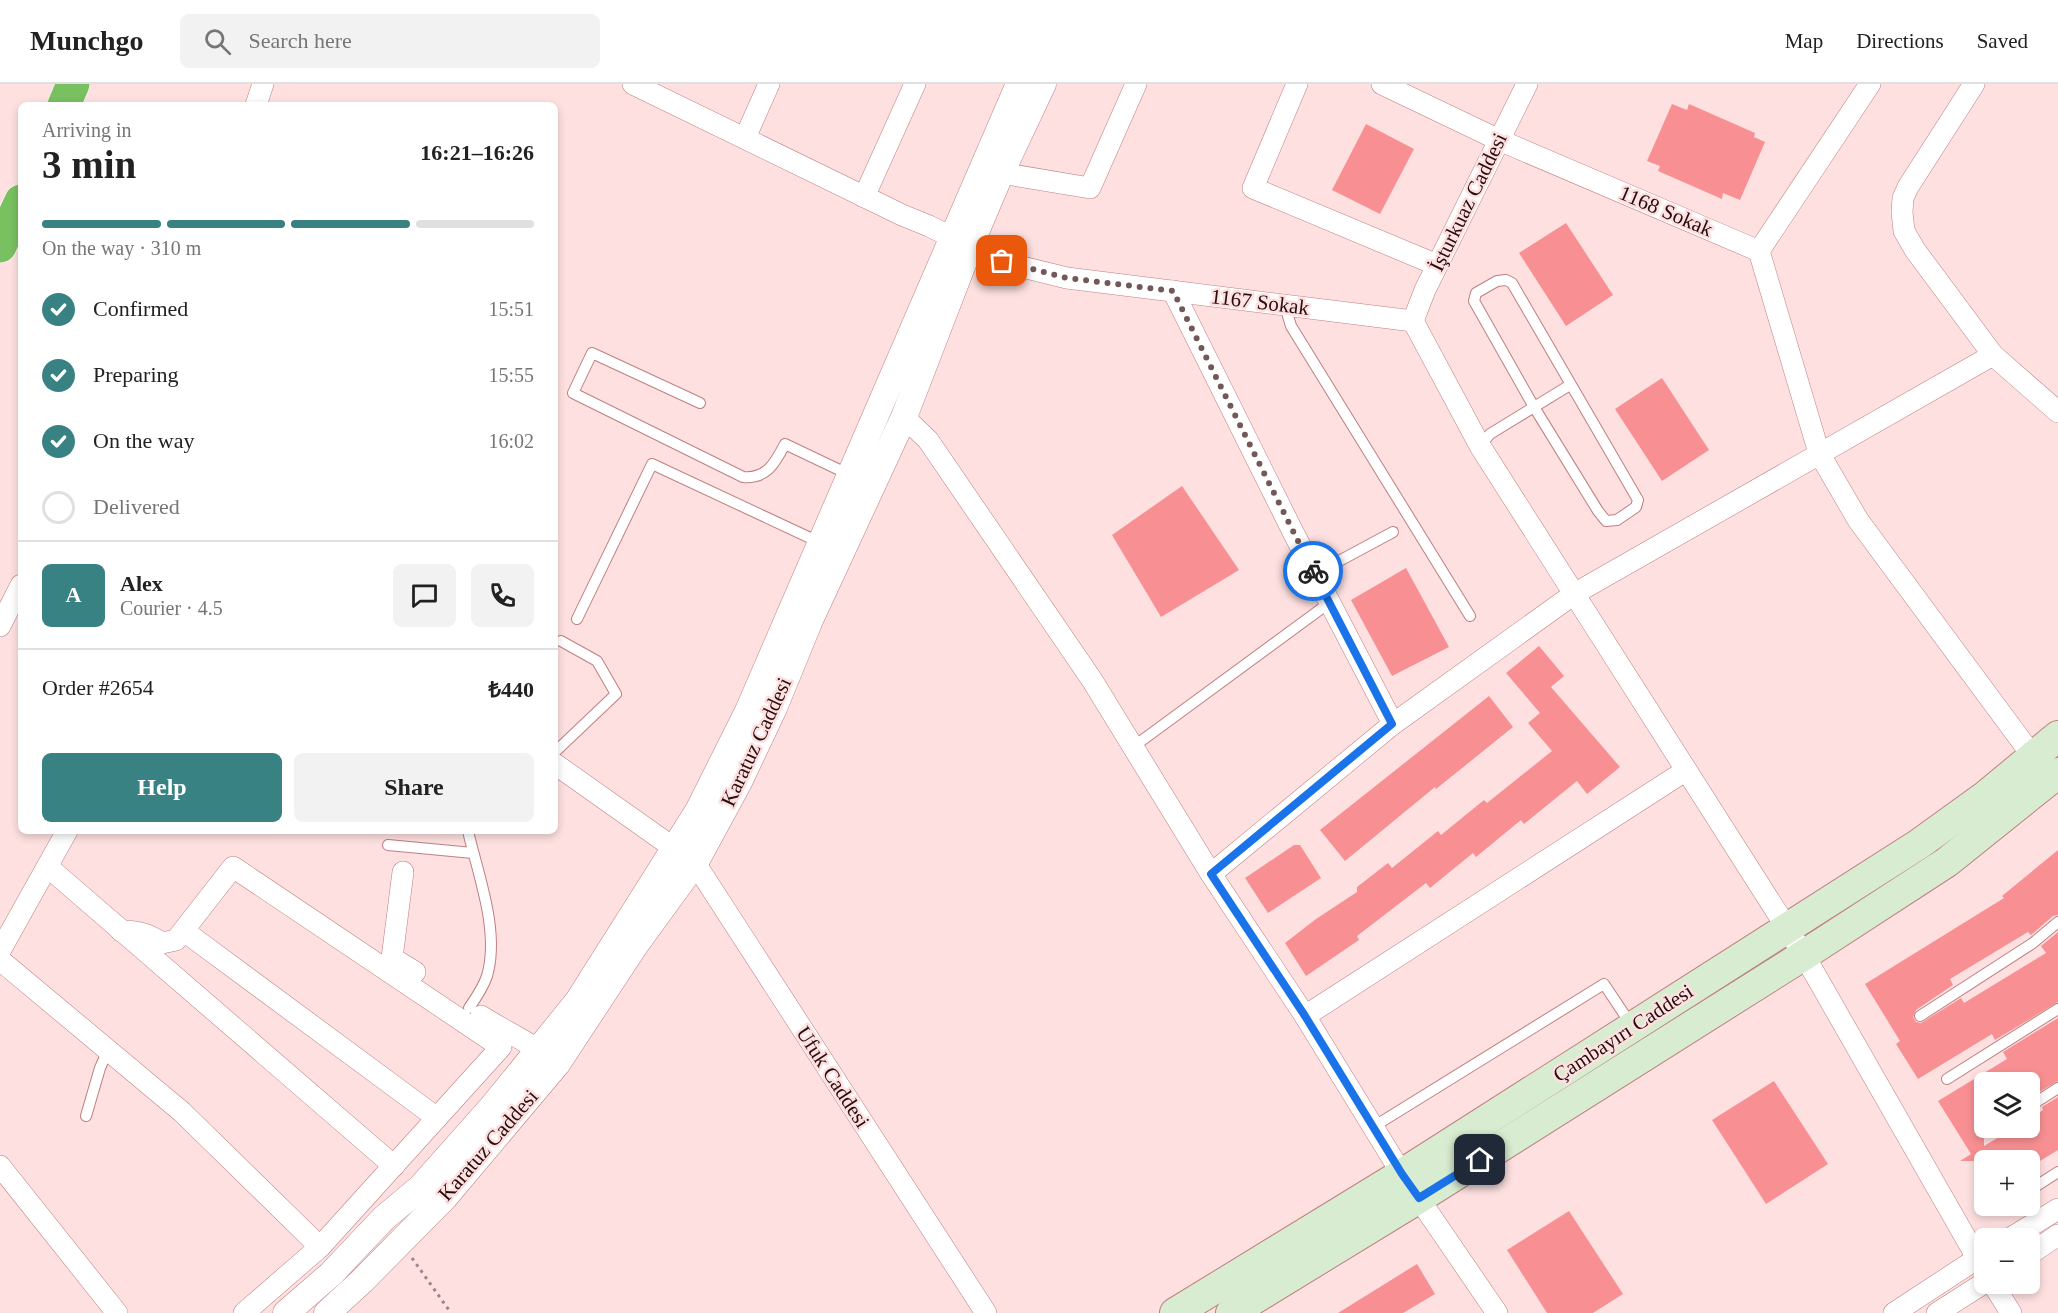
<!DOCTYPE html>
<meta charset="utf-8">
<style>
body{margin:0;font-family:Georgia,serif;background:#f2f2f2;color:#222;height:100vh;display:flex;flex-direction:column;font-size:22px;white-space:nowrap}
*{box-sizing:border-box;margin:0}
p{font-size:20px;color:#767676}
.icon{flex:none;width:33px;height:33px;fill:none;stroke:currentColor;stroke-width:2;stroke-linecap:round;stroke-linejoin:round}
.map{position:relative;flex:1;overflow:hidden}
.panel{position:absolute;left:18px;top:18px;width:540px;height:732px;display:flex;flex-direction:column;background:#fff;border-radius:9px;box-shadow:0 3px 9px #0003}
.panel>*{flex:none}
.tools{position:absolute;left:1974px;top:988px;display:grid;gap:12px}
.tools a{display:grid;place-items:center;width:66px;height:66px;border-radius:9px;background:#fff;box-shadow:0 3px 9px #0003;font-size:30px}
.pin{position:absolute;display:grid;place-items:center;width:51px;height:51px;color:#fff;margin:-26px;border-radius:12px;box-shadow:0 3px 9px #0006}
.courier{position:absolute;display:grid;place-items:center;width:60px;height:60px;margin:-30px;border:4px solid #1a73e8;border-radius:50%;background:#fff;color:#222;box-shadow:0 2px 8px #0007}
.head em{font-style:normal;font-weight:700}
.head div{display:flex;flex-direction:column-reverse}
.head{display:flex;align-items:center;justify-content:space-between;height:102px;padding:0 24px}
h1{font-size:39px;font-weight:700;line-height:45px}
.bar{display:grid;grid-template-columns:repeat(4,1fr);gap:9px 6px;align-content:center;height:72px;padding:0 24px}
.bar i{height:8px;border-radius:4px;background:#e0e0e0}
.bar .selected{background:#398284}
.bar p{grid-column:span 4}
.line{display:flex;align-items:center;gap:15px;padding:0 24px;border-top:2px solid #e0e0e0}
.line div{flex:1}
.round{display:grid;place-items:center;flex:none;width:63px;height:63px;border-radius:9px;background:#f2f2f2}
ol{padding:0 24px;list-style:none}
li{display:flex;align-items:center;gap:18px;height:66px}
li p{margin-inline-start:auto}
li .icon{padding:6px;border-radius:50%;background:#398284;color:#fff;stroke-width:4}
li:last-child{color:#767676}
li i{width:33px;height:33px;border:3px solid #e0e0e0;border-radius:50%}
.button{display:flex;gap:12px;margin-top:auto;padding:12px 24px}
.button a{flex:1;height:69px;border-radius:9px;background:#398284;color:#fff;font-size:24px;font-weight:700;line-height:69px;text-align:center}
.button a+a{background:#f2f2f2;color:#222}
header{display:flex;align-items:center;gap:36px;box-sizing:border-box;height:84px;padding:0 30px;background:#fff;border-bottom:2px solid #e0e0e0}
header strong{font-size:28px}
nav{display:flex;gap:33px;margin-inline-start:auto;font-size:21px}
.search{width:420px;height:54px;background:#f2f2f2;display:flex;align-items:center;gap:15px;box-sizing:border-box;padding:0 21px;border-radius:9px;color:#767676;font-size:22px}
.map>svg:first-child{display:block}
</style>
<header>
<strong>Munchgo</strong>
<div class="search"><svg class="icon" aria-label="search" viewBox="0 0 24 24"><circle cx="10" cy="10" r="6"/><path d="M15 15l6 6"/></svg>Search here</div>
<nav><a>Map</a><a>Directions</a><a>Saved</a></nav>
</header>
<div class="map">
<svg width="2058" height="1229" viewBox="0 0 2058 1229">
<rect width="100%" height="100%" fill="#fee0e0"/>
<g fill="#f89093">
<polygon points="1672,20 1687,26 1689,20 1755,49 1754,53 1765,58 1740,116 1723,109 1722,115 1658,87 1660,82 1647,77"/>
<polygon points="1366,40 1414,65 1380,130 1332,106"/>
<polygon points="1566,139 1613,211 1566,242 1519,169"/>
<polygon points="1662,294 1709,366 1662,397 1615,325"/>
<polygon points="1182,402 1239,486 1161,533 1112,451"/>
<polygon points="1406,484 1449,563 1392,592 1351,516"/>
<polygon points="1539,562 1564,592 1551,603 1620,683 1587,710 1577,697 1524,740 1521,736 1476,773 1473,769 1430,804 1426,799 1357,852 1359,856 1306,892 1285,859 1316,835 1357,808 1357,803 1388,779 1392,784 1438,747 1441,751 1484,716 1487,719 1552,667 1528,639 1540,629 1506,589"/>
<polygon points="1489,612 1513,643 1436,705 1435,703 1345,777 1320,746"/>
<polygon points="1294,761 1300,761 1321,794 1268,829 1245,794"/>
<polygon points="2058,766 2058,831 2053,832 2031,851 2028,848 1950,895 1953,901 1916,926 1913,933 1916,938 1921,939 1961,914 1964,919 2046,869 2041,862 2058,848 2058,918 1995,956 1992,950 1918,995 1896,960 1900,957 1865,900 2004,814 2002,812"/>
<polygon points="2058,934 2058,997 2034,1011 2030,1004 2030,999 1984,999 1984,1062 2014,1044 2030,1044 2030,1035 2043,1026 2042,1023 2058,1013 2058,1066 2030,1083 2030,1077 1984,1077 1984,1092 1975,1077 1960,1077 1971,1070 1938,1017 2007,975 2003,968"/>
<polygon points="1774,997 1828,1080 1766,1120 1712,1036"/>
<polygon points="1569,1127 1623,1210 1593,1229 1547,1229 1507,1166"/>
<polygon points="1417,1180 1435,1210 1403,1229 1338,1229"/>
</g>
<g fill="none" stroke-linecap="round" stroke-linejoin="round">
<g stroke="#bf7f80" stroke-width="12">
<g id="service">
<polygon points="1506,196 1512,199 1638,416 1636,423 1617,436 1606,437 1598,427 1534,323 1474,217 1476,209 1497,197"/>
<polyline points="1289,222 1288,232 1291,242 1470,532"/>
<path d="M700,319l-108,-50 -19,40 170,84c24,2 32,-14 42,-33l65,31"/>
<polyline points="1480,362 1490,350 1570,301"/>
<polyline points="1315,490 1393,448"/>
<polyline points="577,535 652,380 821,459"/>
<polyline points="1133,663 1329,519"/>
<polyline points="555,668 616,610 597,577 561,557"/>
<path d="M468,747c10,44 32,100 19,145 -4,12 -11,22 -18,32"/>
<polyline points="388,761 473,769"/>
<polyline points="1920,932 2033,859 2058,838"/>
<polyline points="1947,995 2058,925"/>
<polyline points="2030,1022 2058,1004"/>
<polyline points="86,1032 100,984 108,966"/>
<polyline points="1373,1043 1604,900 1632,942"/>
<polyline points="2030,1106 2058,1088"/>
</g>
</g>
<g stroke="#bf7f80" stroke-width="22">
<g id="minor">
<polyline points="633,0 902,131 929,142 1002,178 1067,194 1413,237"/>
<polyline points="1297,0 1253,104 1437,181"/>
<polyline points="1382,0 1499,56 1759,167 1819,369 1858,436 2034,674"/>
<polyline points="1974,0 1908,103 1903,114 1902,128 1904,147 1915,166 1993,271 2058,328"/>
<polyline points="256,21 263,0"/>
<polyline points="745,54 769,0"/>
<polyline points="1001,89 1090,104 1136,0"/>
<polyline points="864,113 915,0"/>
<polyline points="1759,167 1870,0"/>
<polyline points="1173,207 1293,448 1393,640"/>
<polyline points="1413,237 1480,362 1804,871 1984,1186"/>
<polyline points="1413,237 1425,206 1527,0"/>
<polyline points="904,333 928,356 1092,596 1211,790 1305,932 1402,1090 1497,1229"/>
<polyline points="0,542 21,501"/>
<polyline points="555,680 695,779 986,1229"/>
<polyline points="48,783 394,1082"/>
<polyline points="403,788 392,874 415,888"/>
<polyline points="1211,790 1393,640 1574,510 1993,271"/>
<path d="M121,847c17,0 27,3 41,12l14,-3 57,-73 268,180 -181,200 -76,66"/>
<polyline points="184,847 437,1034"/>
<polyline points="0,867 67,747"/>
<polyline points="0,876 182,1028 320,1163"/>
<path d="M481,932c23,15 49,26 70,43"/>
<polyline points="1305,932 1685,687"/>
<polyline points="0,1082 117,1229"/>
<polyline points="2009,1155 2058,1125"/>
<polyline points="2030,1170 2058,1151"/>
<polyline points="1993,1200 2011,1229"/>
<polyline points="1894,1229 1984,1170"/>
<polyline points="1937,1229 1984,1199"/>
</g>
</g>
<g stroke="#bf7f80" stroke-width="27">
<g id="tertiary">
<polyline points="286,1229 331,1190 384,1134 421,1103 492,1023 578,917 698,727 748,627 1019,0"/>
<polyline points="327,1229 362,1197 445,1113 557,980 636,860 695,779 739,698 774,624 810,536 904,333 970,162 1001,89 1043,0"/>
</g>
</g>
<g stroke="#bf7f80" stroke-width="32">
<g id="secondary">
<polyline points="1175,1229 1402,1090 1919,760 1984,713 2058,652"/>
<polyline points="1231,1229 1419,1114 1804,871 1947,778 2058,689"/>
</g>
</g>
<g stroke="#fff" stroke-width="34">
<g id="motorway">
<polyline points="64,21 73,0"/>
<polyline points="0,162 21,117"/>
</g>
</g>
<polyline stroke="#a18586" stroke-width="3" stroke-dasharray="3 4.5" stroke-linecap="butt" points="412,1174 451,1229"/>
<use href="#service" stroke="#fff" stroke-width="10"/>
<use href="#minor" stroke="#fff" stroke-width="21"/>
<use href="#tertiary" stroke="#fff" stroke-width="26"/>
<use href="#secondary" stroke="#d7ecd0" stroke-width="30"/>
<use href="#motorway" stroke="#79c061" stroke-width="33"/>
</g>
<g fill="none" stroke-linecap="round" stroke-linejoin="round">
<polyline stroke="#725858" stroke-width="6" stroke-dasharray="0 10.8" points="1002,177 1067,194 1173,207 1313,487"/>
<polyline stroke="#1a73e8" stroke-width="8" points="1313,487 1392,640 1211,790 1305,932 1402,1090 1419,1114 1480,1076"/>
</g>
<g text-anchor="middle" stroke-width="5" stroke-linejoin="round" paint-order="stroke">
<g font-size="21" fill="#260e0f" stroke="#fee0e0">
<text transform="translate(1468 118) rotate(-64)" y="7">İşturkuaz Caddesi</text>
<text transform="translate(1666 127) rotate(23)" y="7">1168 Sokak</text>
<text transform="translate(1260 218) rotate(7)" y="7">1167 Sokak</text>
<text transform="translate(756 658) rotate(-65)" y="7">Karatuz Caddesi</text>
<text transform="translate(1623 949) rotate(-33)" y="7">Çambayırı Caddesi</text>
<text transform="translate(833 993) rotate(57)" y="7">Ufuk Caddesi</text>
<text transform="translate(488 1061) rotate(-49)" y="7">Karatuz Caddesi</text>
</g>
</g>
</svg>
<div class="tools">
<a><svg class="icon" aria-label="layers" viewBox="0 0 24 24"><path d="M12 4l9 5-9 5-9-5zM3 14l9 5 9-5"/></svg></a>
<a>+</a>
<a>−</a>
</div>
<div class="pin" style="left:1002px;top:177px;background:#ea580c"><svg class="icon" aria-label="bag" viewBox="0 0 24 24"><path d="M5 8h14l-1 12H6zM9 8a3 3 0 0 1 6 0"/></svg></div>
<div class="pin" style="left:1480px;top:1076px;background:#1f2937"><svg class="icon" aria-label="home" viewBox="0 0 24 24"><path d="M3 11l9-7 9 7M6 9v11h12V9"/></svg></div>
<div class="courier" style="left:1313px;top:487px"><svg class="icon" aria-label="bike" viewBox="0 0 24 24"><circle cx="6" cy="16" r="4"/><circle cx="18" cy="16" r="4"/><path d="M6 16l4-8h5l3 8M10 8l3 8H6M13 5h3"/></svg></div>
<section class="panel">
<div class="head"><div><h1>3 min</h1><p>Arriving in</p></div><em>16:21–16:26</em></div>
<div class="bar"><i class="selected"></i><i class="selected"></i><i class="selected"></i><i></i><p>On the way · 310 m</p></div>
<ol>
<li><svg class="icon" aria-label="check" viewBox="0 0 24 24"><path d="M5 12l5 5 9-10"/></svg>Confirmed<p>15:51</p></li>
<li><svg class="icon" aria-label="check" viewBox="0 0 24 24"><path d="M5 12l5 5 9-10"/></svg>Preparing<p>15:55</p></li>
<li><svg class="icon" aria-label="check" viewBox="0 0 24 24"><path d="M5 12l5 5 9-10"/></svg>On the way<p>16:02</p></li>
<li><i></i>Delivered</li>
</ol>
<div class="line" style="height:108px"><b class="round" style="background:#398284;color:#fff">A</b><div><b>Alex</b><p>Courier · 4.5</p></div><a class="round"><svg class="icon" aria-label="chat" viewBox="0 0 24 24"><path d="M4 5h16v11H9l-5 4z"/></svg></a><a class="round"><svg class="icon" aria-label="phone" viewBox="0 0 24 24"><path d="M5 4h4l2 5-3 2q2 4 5 5l2-3 5 2v4C11 20 4 13 5 4z"/></svg></a></div>
<div class="line" style="height:78px"><div>Order #2654</div><b>₺440</b></div>
<div class="button"><a>Help</a><a>Share</a></div>
</section>
</div>
